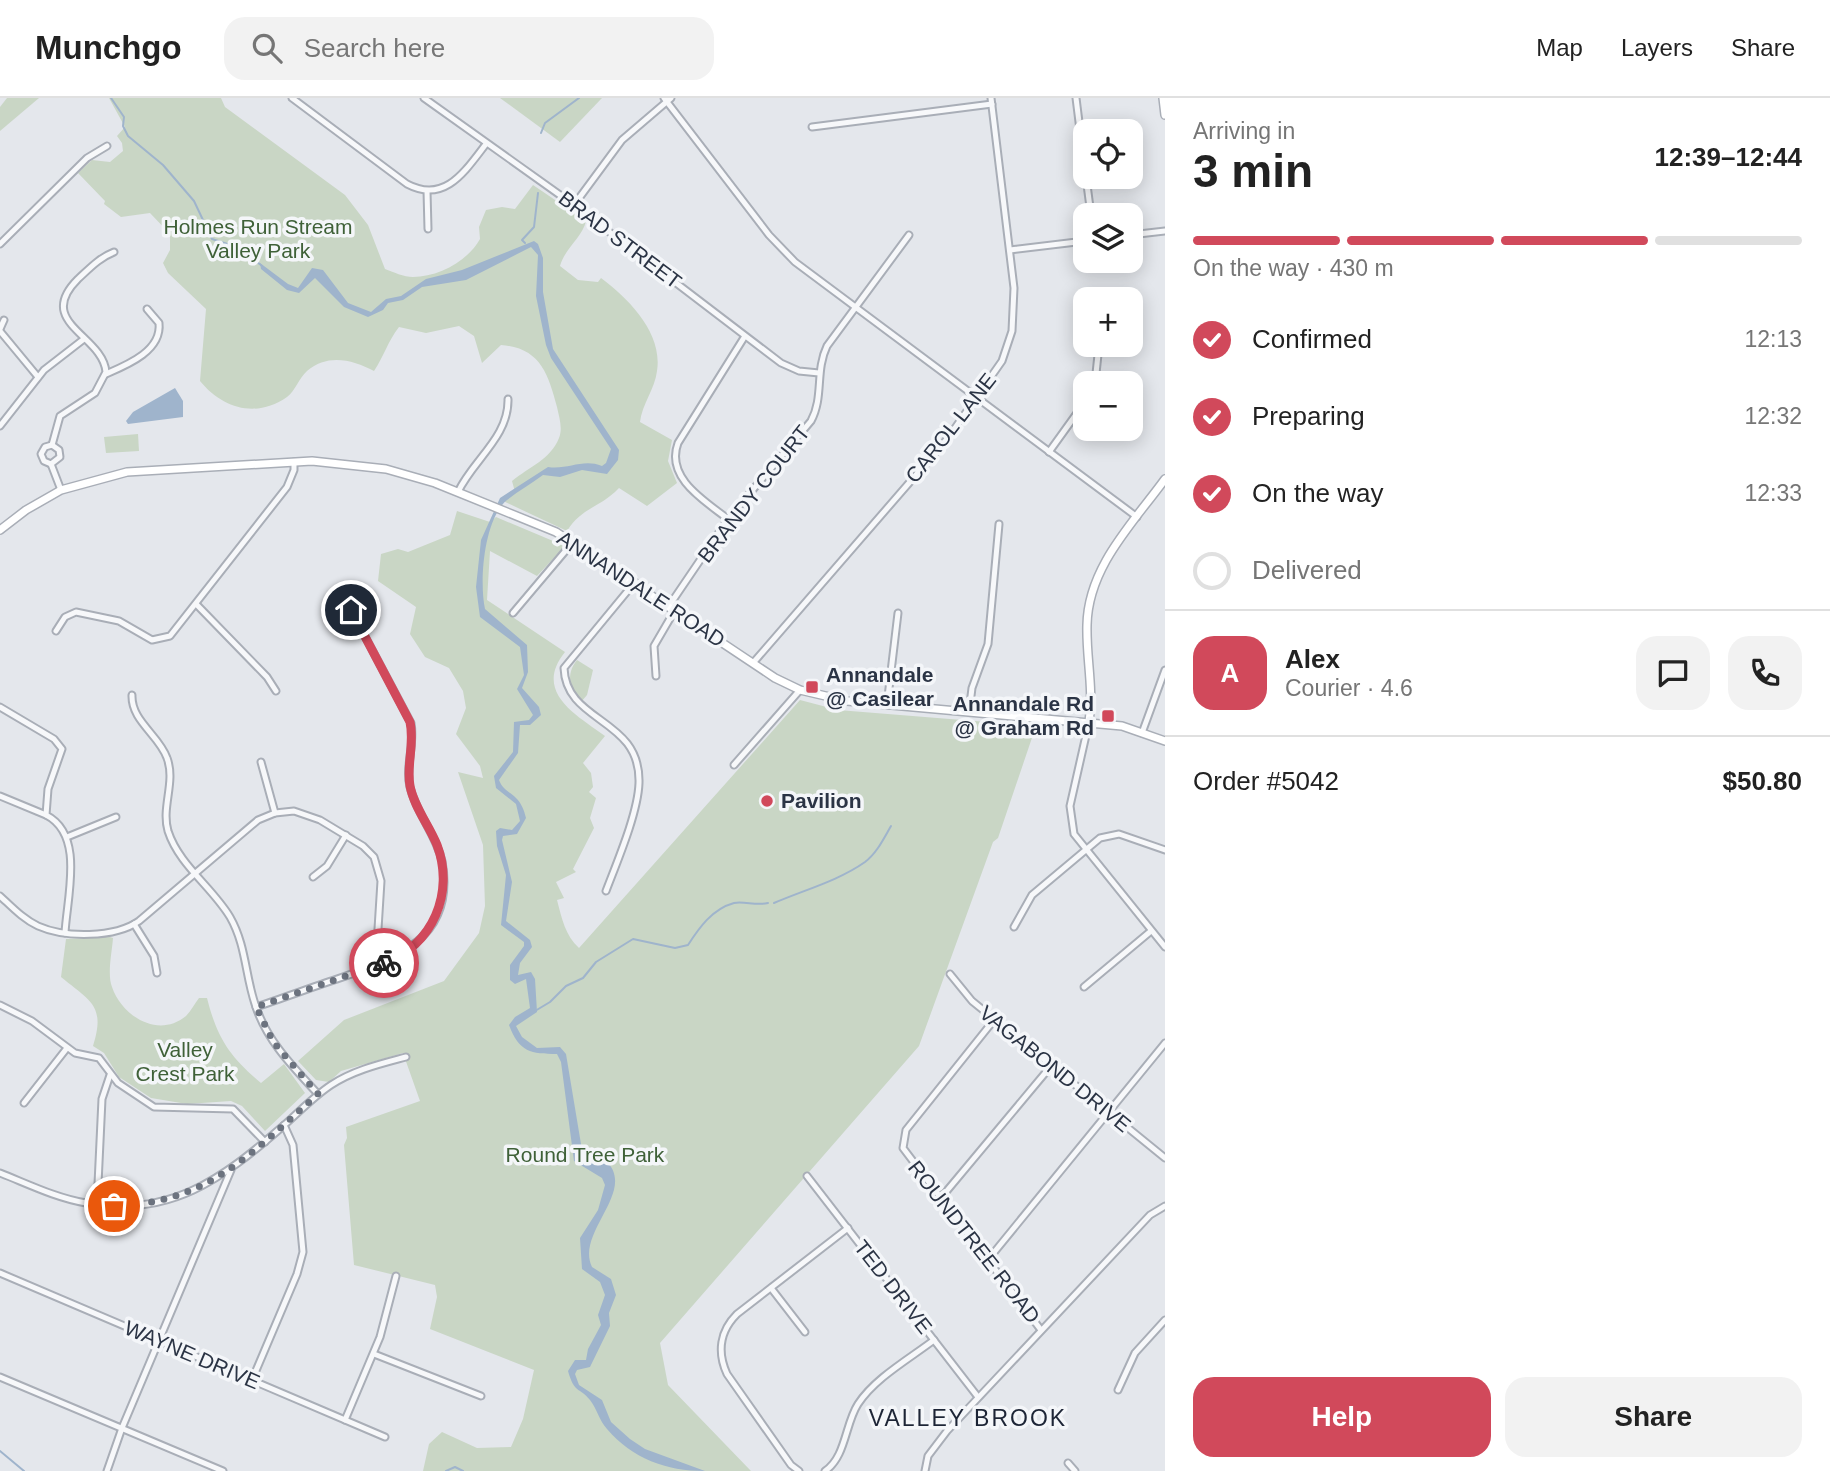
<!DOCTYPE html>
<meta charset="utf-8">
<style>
body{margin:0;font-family:Arial,sans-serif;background:#f2f2f2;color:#222;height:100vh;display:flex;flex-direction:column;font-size:26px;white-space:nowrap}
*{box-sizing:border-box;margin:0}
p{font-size:23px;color:#767676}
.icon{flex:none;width:38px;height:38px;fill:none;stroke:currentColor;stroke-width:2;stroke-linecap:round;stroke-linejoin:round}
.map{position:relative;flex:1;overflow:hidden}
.sheet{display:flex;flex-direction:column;background:#fff;width:665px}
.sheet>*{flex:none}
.buttons{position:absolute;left:1073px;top:21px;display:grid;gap:14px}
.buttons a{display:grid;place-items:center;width:70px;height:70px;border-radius:14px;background:#fff;box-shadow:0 4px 18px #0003;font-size:35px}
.pin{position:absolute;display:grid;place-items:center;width:60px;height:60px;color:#fff;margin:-30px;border:4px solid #fff;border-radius:50%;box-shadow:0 2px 7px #0007}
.courier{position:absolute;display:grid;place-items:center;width:70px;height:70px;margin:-35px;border:5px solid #d1495b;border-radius:50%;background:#fff;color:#222;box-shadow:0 2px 9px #0007}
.headline em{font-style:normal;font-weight:700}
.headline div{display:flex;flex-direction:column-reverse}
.headline{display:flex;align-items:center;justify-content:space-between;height:119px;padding:0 28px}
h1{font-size:46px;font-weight:700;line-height:52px}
.bar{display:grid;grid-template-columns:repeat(4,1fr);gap:10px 7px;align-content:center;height:84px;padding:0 28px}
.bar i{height:9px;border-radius:5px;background:#e0e0e0}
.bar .active{background:#d1495b}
.bar p{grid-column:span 4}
.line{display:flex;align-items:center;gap:18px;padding:0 28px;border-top:2px solid #e0e0e0}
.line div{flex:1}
.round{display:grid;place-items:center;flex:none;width:74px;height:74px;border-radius:21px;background:#f2f2f2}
ol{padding:0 28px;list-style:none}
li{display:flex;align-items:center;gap:21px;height:77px}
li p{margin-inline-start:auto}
li .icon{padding:7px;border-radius:50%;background:#d1495b;color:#fff;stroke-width:4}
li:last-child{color:#767676}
li i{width:38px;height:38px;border:4px solid #e0e0e0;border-radius:50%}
.button{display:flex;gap:14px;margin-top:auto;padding:14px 28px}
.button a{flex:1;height:80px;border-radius:21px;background:#d1495b;color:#fff;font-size:28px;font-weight:700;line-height:80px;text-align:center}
.button a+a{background:#f2f2f2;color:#222}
header{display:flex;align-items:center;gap:42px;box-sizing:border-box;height:98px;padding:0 35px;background:#fff;border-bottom:2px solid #e0e0e0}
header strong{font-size:33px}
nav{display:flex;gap:38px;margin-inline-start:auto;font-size:24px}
.search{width:490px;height:63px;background:#f2f2f2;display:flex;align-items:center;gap:18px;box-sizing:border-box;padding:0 24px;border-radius:21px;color:#767676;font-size:26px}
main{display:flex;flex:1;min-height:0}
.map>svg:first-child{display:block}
</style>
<header>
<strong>Munchgo</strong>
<div class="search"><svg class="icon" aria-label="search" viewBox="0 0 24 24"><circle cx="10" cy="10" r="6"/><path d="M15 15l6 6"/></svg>Search here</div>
<nav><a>Map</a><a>Layers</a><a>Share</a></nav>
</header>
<main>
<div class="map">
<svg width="1165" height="1373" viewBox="0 0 1165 1373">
<rect width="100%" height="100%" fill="#e4e7ec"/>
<g fill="#c9d6c5">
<polygon points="7,0 39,0 0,33 0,9"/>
<path d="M109,0h112l4,9 120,88 23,30 17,44c8,3 19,8 28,8 25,0 55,-16 67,-38l-1,-12 7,-17 16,-3 13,2 18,-24 53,36c-4,17 -21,27 -26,45l18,14 20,2 3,-4c28,21 62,55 56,93 -2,18 -15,33 -17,51l32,18 -4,21 9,22 -30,23 -28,-18c-19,20 -37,19 -52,43l-64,-30 12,-9 -3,-11c17,-14 39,-22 47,-43 4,-10 0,-21 -2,-31 -9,-34 -17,-59 -56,-62l-19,18 -8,-27 -15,-10 -33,7 -27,-6c-11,14 -15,29 -25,44 -21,-11 -46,-18 -67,0 -8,7 -12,20 -20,26 -31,22 -65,11 -87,-16l6,-72 -38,-36 -5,-10 7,-13v-16l-20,-21 -29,4 -17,-13 1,-3 -27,-28 14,-13 18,2 13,-11 -1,-8 -5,-7 8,-9z"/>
<polygon points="500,0 602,0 560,44"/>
<polygon points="138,336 139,353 106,355 104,339"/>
<path d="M457,413l33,11 6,-5 69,29 -28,30 -47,-25 -3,49 78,52c-32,40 11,63 40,84l-22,27 8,10 2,14 -4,5 7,6 -6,20 4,10 -21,41 3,3 -20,10 8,16 -7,2c5,19 8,35 22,48l221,-248 38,10 198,16 -38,112 -5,4 -74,204 -259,297 8,42 83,86h-328l6,-27 13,-12 35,16 34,-1 12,-28 11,-49 -104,-41 7,-32 -2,-12 -81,-20 -10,-120 3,-7 -1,-11 74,-26 -17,-48 -62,18 -12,11 -13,-2 -18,-19 46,-41 100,-39 35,-48 6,-27 -2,-61 -25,-73 25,6 -3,-12 -24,-32 10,-26 -3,-17 -14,-23 -24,-11 -15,-23 6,-27 -38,-26 3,-27 17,-5 10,3 42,-17z"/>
<path d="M577,562l16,10 -6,25 -6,7c-11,-13 -16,-27 -4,-42z"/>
<path d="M110,839l3,1c-1,14 -6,36 -1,49 10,29 46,52 74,29 5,-5 9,-13 13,-18h8c10,40 23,59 54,85l23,-19 21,29 -40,38 -23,-25 -11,-5 -44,3 -36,-6 -32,-21 -15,-24 -11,-7c13,-41 -3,-45 -32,-69l5,-38z"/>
</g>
<g fill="#9fb4cc">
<path d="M534,143l4,3 5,14v34l10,57 66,101 -1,10 -11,14 -25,-4 -22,7 -17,-2c-12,9 -25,16 -36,25 -23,19 -28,81 -22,109l42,36 1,27 -6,16 17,19 2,8 -11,10h-10l-2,28 -19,27c6,16 21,11 27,38l-9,16 -14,2 -1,4 10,42 -6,39 24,19 2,7 -12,16 -2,12 13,-3 4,7 2,33 -21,14 6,11 15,11 23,-1 6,7 17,102 9,6 13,-2c34,30 -30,72 -13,107l19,12 5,16 -7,18 1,13 -20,41 -13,3 -2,4 4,11 23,15 9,22 19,17 15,10 60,22c-39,0 -72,-12 -98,-42 -8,-9 -10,-20 -17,-29 -11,-14 -15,-5 -22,-29l7,-11h11l2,-11 13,-24 -3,-10 7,-20 -5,-13 -18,-13 -2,-31 18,-28 7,-25 -3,-7 -28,-17 -13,-99 -4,-8c-26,0 -38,-2 -48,-29l6,-8 15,-9 -4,-29 -11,5 -5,-4v-15l14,-19v-4l-23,-17 5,-50 -9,-29 -1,-15 4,-3 12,2 8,-9 -4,-17 -20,-16 -2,-12 19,-24 1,-30 15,-2 4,-5 -16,-26 7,-14 -4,-28 -40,-30 -4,-30 5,-47 19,-42 48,-31c20,3 35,-9 54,-1l4,-3 5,-14 -60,-91 -5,-13 -10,-49 2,-41 -7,-8 -65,33 -44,7 -19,13 -15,3 -5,7 -15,7 -24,-10 -29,-29 -16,15 -12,-3 -26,-21 -1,-6 28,21 10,4 14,-20 11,2 25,33 23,9 15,-13 15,-3 25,-17 36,-9z"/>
<polygon points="175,290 183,303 183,319 128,326 126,323 133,314"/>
</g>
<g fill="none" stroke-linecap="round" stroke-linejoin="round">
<g stroke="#9fb4cc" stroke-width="2">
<polyline points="111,0 124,19 123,28 128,38 163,67 194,103 212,141 240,150 262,168"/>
<polyline points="541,35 545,25 579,0"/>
<polyline points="525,145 522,142 534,129 538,95"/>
<path d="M774,805c30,-13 64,-22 91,-41 12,-9 19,-24 26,-36"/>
<path d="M535,913l15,-9 16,-16 17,-8 13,-16 37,-23 42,9 13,-3c11,-17 24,-36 46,-42 10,-2 23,3 34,0"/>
<polyline points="0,1353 24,1373"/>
<polyline points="446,1373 455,1369 463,1373"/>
</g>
<g stroke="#a9aeb7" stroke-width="9">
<g id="street">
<path d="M292,0l115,86c38,20 58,-13 79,-40"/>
<polyline points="424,0 574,107 781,265 799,273 819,275"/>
<polyline points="664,0 769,137 795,164 1137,419"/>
<polyline points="1076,0 1085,72"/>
<polyline points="812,29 992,6"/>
<polyline points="1086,79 1091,117"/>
<polyline points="427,93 428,131"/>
<polyline points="574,107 622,42 671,0"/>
<polyline points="1130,137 1165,133"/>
<polyline points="0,146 87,60 107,48"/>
<polyline points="1010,152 1085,143"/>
<polyline points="0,231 4,222"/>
<polyline points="0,233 38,279"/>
<path d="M106,276c21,-9 56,-23 53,-51l-12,-14"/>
<polyline points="1095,285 1099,247"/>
<polyline points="0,328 44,272 84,241"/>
<path d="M52,347l8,-29 35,-23 11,-21c-3,-37 -72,-49 -28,-93 12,-11 21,-21 36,-27"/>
<polyline points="1049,354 1085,304"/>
<polyline points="51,366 44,363 41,356 45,349 52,347"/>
<polyline points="51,366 60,359 59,352 52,347"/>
<polyline points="51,366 61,392"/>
<path d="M458,394c15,-32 51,-55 50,-93"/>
<path d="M728,421c-23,-18 -63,-41 -50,-76l67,-107"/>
<polyline points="197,507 267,579 276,593"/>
<path d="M669,508l59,-87 83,-98c13,-24 4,-50 16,-75l82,-111"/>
<polyline points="513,515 573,444"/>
<polyline points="56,533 65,519 76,514 119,523 152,542 170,538 287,389 294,372 294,364"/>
<polyline points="753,565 948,340 1002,263 1012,233 1014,190 991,0"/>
<polyline points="656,578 654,548 675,512"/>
<path d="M132,597c-1,26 27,40 35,63 9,24 -6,49 1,73 11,34 44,56 62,86 16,28 15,57 25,87 11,36 38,63 63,90"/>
<polyline points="887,607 898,515"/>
<path d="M0,609l54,32 8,10 -14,40 -2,26c39,20 21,81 19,118"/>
<polyline points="969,614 972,590 988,546 999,426"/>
<polyline points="1089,624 1070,708 1074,736 1165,849"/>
<polyline points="1142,635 1165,572"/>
<polyline points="261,664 275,715"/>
<polyline points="734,667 800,592"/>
<polyline points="0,698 46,717"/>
<polyline points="67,739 116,719"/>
<polyline points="313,779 327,768 346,737"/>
<path d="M606,793c11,-29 32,-78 33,-108 2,-66 -73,-59 -75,-115l71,-86"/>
<path d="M0,798c12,11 23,23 38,30 27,12 77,12 101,-5l119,-101 17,-7 19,-2 26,9 43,26 11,11 7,24 -3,48 12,32"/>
<polyline points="134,826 154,858 157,875"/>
<polyline points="1014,829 1032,797 1100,740 1119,736 1165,752"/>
<polyline points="950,876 972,903 1165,1060"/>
<polyline points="1084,889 1151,833"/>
<polyline points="0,907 32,923 75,955 99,960 118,985 154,1009 233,1011 265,1044"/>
<path d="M256,909c27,-9 54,-19 81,-28 59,-20 119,-40 105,-118 -6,-27 -26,-48 -32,-74 -5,-21 5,-42 1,-64l-60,-113"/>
<polyline points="994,922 906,1032 903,1050 1041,1232"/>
<polyline points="24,1005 67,950"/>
<path d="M0,1075c28,11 56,25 86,30 84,15 136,-24 196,-76 16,-14 31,-30 49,-42 23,-15 49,-21 75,-28"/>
<polyline points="807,1078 978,1299"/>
<polyline points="940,1101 1051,968"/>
<polyline points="97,1107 102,1001 110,977"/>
<polyline points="987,1163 1165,945"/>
<polyline points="0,1175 385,1339"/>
<polyline points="771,1190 805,1234"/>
<polyline points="374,1256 481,1298"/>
<polyline points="0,1279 223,1373"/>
<polyline points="252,1282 297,1176 303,1154 293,1047 284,1027"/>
<polyline points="1118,1292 1135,1255 1165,1222"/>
<polyline points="345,1322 380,1239 396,1178"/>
<polyline points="1068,1365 1075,1373"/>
<polyline points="107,1373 122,1330 231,1072"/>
<path d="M799,1373l-8,-6 -64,-91c-10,-22 -7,-43 10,-60l111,-86"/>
<path d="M825,1373c21,-14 20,-47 33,-67 17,-26 51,-45 76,-64"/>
<polyline points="925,1373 928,1358 947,1333 1150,1117 1165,1108"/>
</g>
</g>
<g stroke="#a9aeb7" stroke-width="10">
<g id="secondary">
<polyline points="1163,0 1165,17"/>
<polyline points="0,432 26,412 61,392 127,374 312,363 386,371 435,385 556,434 775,580 800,592 847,603 1122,628 1165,643"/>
<path d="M1089,624c5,-34 -3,-64 -2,-97 1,-58 46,-102 78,-146"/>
</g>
</g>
<use href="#street" stroke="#f7f8fa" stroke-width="5"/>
<use href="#secondary" stroke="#fff" stroke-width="7"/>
</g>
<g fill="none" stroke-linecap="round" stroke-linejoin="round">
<path stroke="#6c737f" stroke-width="7" stroke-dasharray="0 12.6" d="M114,1108c93,-2 139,-54 204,-112l-44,-51 -18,-36 128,-44"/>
<path stroke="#d1495b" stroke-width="9" d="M351,512l59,112c5,22 -4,43 0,64 4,21 19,39 27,59 18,47 -4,101 -53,118"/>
</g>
<g fill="#d1495b" stroke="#f4f6f9" stroke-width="2.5">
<rect x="805" y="582" width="14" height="14" rx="3.5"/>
<rect x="1101" y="611" width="14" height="14" rx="3.5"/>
<circle cx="767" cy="703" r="7"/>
</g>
<g text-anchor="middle" stroke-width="7" stroke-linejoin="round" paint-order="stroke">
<g font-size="21" fill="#3f6138" stroke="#f4f6f9">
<text x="258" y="136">Holmes Run Stream<tspan x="258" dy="24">Valley Park</tspan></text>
<text x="185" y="959">Valley<tspan x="185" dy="24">Crest Park</tspan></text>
<text x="585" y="1064">Round Tree Park</text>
</g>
<g font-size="21" fill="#2b3445" stroke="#f4f6f9">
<text transform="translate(620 142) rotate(37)" y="7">BRAD STREET</text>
<text transform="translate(951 330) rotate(-52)" y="7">CAROL LANE</text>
<text transform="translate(754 396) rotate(-52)" y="7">BRANDY COURT</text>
<text transform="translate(641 491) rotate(33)" y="7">ANNANDALE ROAD</text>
<text transform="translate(1055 971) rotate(39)" y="7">VAGABOND DRIVE</text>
<text transform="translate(974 1144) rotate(52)" y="7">ROUNDTREE ROAD</text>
<text transform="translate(893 1189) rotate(52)" y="7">TED DRIVE</text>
<text transform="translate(192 1257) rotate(23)" y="7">WAYNE DRIVE</text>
</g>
<g font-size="21" font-weight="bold" fill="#2b3445" stroke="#f4f6f9" text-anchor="start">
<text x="826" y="584">Annandale<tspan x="826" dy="24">@ Casilear</tspan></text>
<text x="1094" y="613" text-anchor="end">Annandale Rd<tspan x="1094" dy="24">@ Graham Rd</tspan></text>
<text x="781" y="710">Pavilion</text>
</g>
<g font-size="23" letter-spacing="2" fill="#1d2536" stroke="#f4f6f9">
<text x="968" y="1328">VALLEY BROOK</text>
</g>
</g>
</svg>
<div class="buttons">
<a><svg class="icon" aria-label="locate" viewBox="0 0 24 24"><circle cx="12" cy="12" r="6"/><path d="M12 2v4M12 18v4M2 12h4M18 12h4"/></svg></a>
<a><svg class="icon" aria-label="layers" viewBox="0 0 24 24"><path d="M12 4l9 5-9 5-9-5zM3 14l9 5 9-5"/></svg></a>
<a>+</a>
<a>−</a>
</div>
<div class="pin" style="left:114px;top:1108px;background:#ea580c"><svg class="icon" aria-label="bag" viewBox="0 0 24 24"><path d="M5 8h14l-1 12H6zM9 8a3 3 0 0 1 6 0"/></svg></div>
<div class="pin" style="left:351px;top:512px;background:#1f2937"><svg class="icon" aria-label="home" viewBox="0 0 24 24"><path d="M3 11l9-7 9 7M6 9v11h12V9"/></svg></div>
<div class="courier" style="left:384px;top:865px"><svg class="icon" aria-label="bike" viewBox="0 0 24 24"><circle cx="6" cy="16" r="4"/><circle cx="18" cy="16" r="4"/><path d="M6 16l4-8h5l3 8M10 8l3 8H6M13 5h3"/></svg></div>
</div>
<section class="sheet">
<div class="headline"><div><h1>3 min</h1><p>Arriving in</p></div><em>12:39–12:44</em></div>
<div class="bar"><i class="active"></i><i class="active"></i><i class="active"></i><i></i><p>On the way · 430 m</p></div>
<ol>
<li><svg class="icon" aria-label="check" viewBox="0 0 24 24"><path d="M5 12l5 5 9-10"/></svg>Confirmed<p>12:13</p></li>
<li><svg class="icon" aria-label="check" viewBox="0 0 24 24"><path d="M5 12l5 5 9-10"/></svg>Preparing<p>12:32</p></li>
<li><svg class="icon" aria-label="check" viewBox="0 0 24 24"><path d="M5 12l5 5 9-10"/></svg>On the way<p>12:33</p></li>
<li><i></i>Delivered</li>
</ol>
<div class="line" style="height:126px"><b class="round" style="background:#d1495b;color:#fff">A</b><div><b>Alex</b><p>Courier · 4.6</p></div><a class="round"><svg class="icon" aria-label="chat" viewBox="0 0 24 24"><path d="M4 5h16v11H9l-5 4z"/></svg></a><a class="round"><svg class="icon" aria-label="phone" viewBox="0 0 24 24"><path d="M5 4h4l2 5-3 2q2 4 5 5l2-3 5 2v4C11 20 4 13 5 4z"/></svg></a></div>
<div class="line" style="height:91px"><div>Order #5042</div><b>$50.80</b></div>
<div class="button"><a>Help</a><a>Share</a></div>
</section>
</main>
